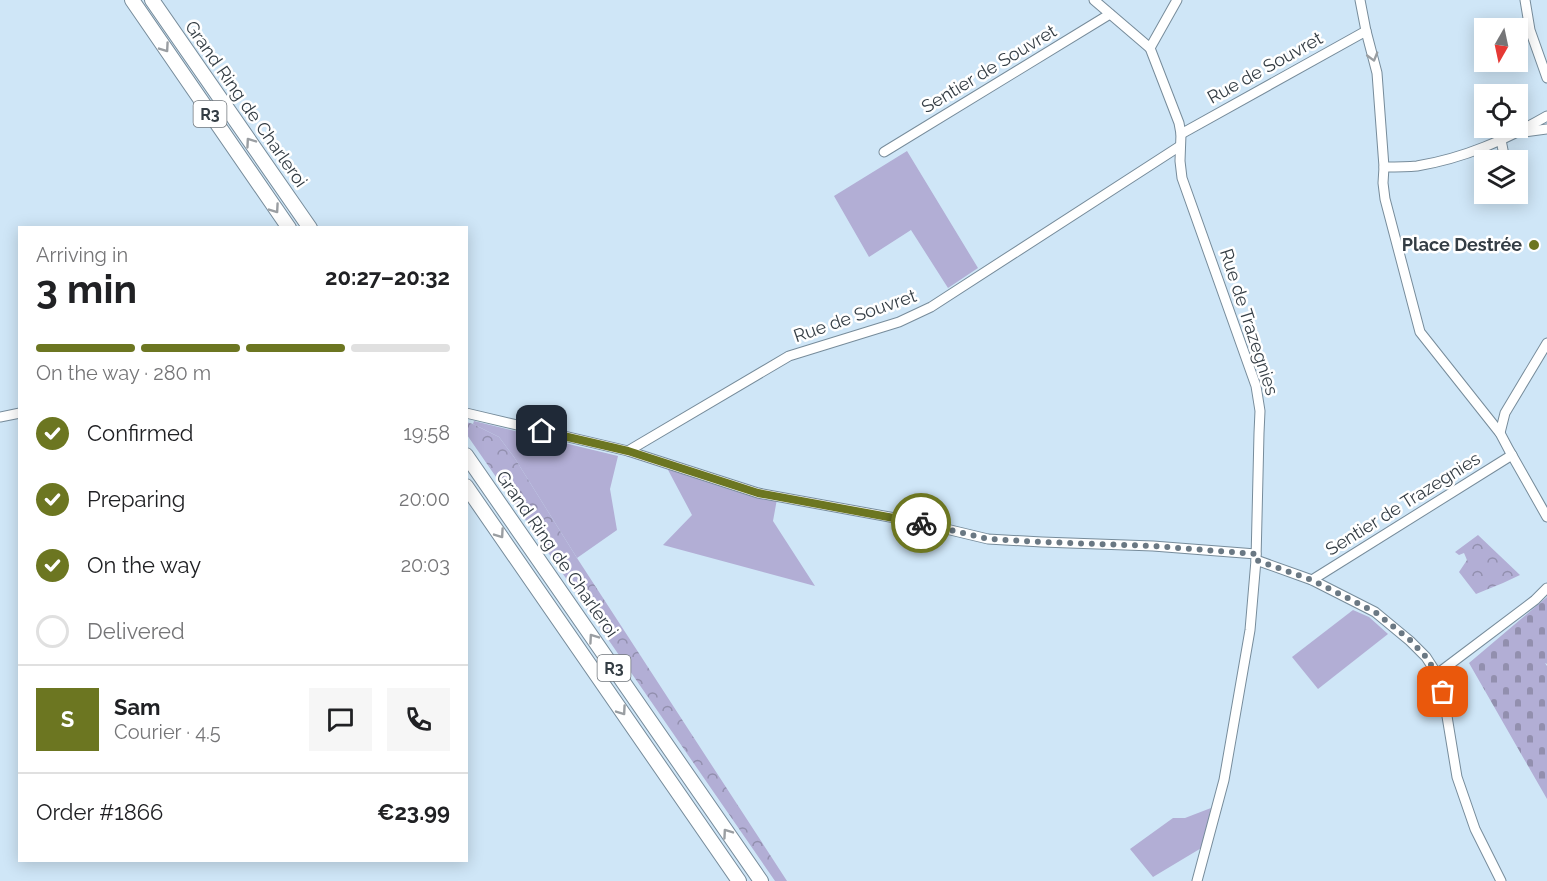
<!DOCTYPE html>
<meta charset="utf-8">
<style>
body{margin:0;font-family:Raleway,sans-serif;background:#f6f6f6;color:#202124;height:100vh;display:flex;flex-direction:column;font-size:22px;white-space:nowrap}
*{box-sizing:border-box;margin:0}
p{font-size:20px;color:#757577}
.icon{flex:none;width:33px;height:33px;fill:none;stroke:currentColor;stroke-width:2;stroke-linecap:round;stroke-linejoin:round}
.map{position:relative;flex:1;overflow:hidden}
.details{position:absolute;left:18px;top:226px;width:450px;height:636px;display:flex;flex-direction:column;background:#fff;border-radius:0px;box-shadow:0 3px 15px #0003}
.details>*{flex:none}
.needle{width:39px;rotate:189deg}
.controls{position:absolute;left:1474px;top:18px;display:grid;gap:12px}
.controls a{display:grid;place-items:center;width:54px;height:54px;border-radius:0px;background:#fff;box-shadow:0 3px 15px #0003;font-size:30px}
.pin{position:absolute;display:grid;place-items:center;width:51px;height:51px;color:#fff;margin:-26px;border-radius:12px;box-shadow:0 3px 9px #0006}
.courier{position:absolute;display:grid;place-items:center;width:60px;height:60px;margin:-30px;border:4px solid #6c7621;border-radius:50%;background:#fff;color:#222;box-shadow:0 2px 8px #0007}
.headline em{font-style:normal;font-weight:700}
.headline div{display:flex;flex-direction:column-reverse}
.headline{display:flex;align-items:center;justify-content:space-between;height:102px;padding:0 18px}
h1{font-size:39px;font-weight:700;line-height:45px}
.bar{display:grid;grid-template-columns:repeat(4,1fr);gap:9px 6px;align-content:center;height:72px;padding:0 18px}
.bar i{height:8px;border-radius:4px;background:#e0e0e0}
.bar .active{background:#6c7621}
.bar p{grid-column:span 4}
.line{display:flex;align-items:center;gap:15px;padding:0 18px;border-top:2px solid #e0e0e0}
.line div{flex:1}
.round{display:grid;place-items:center;flex:none;width:63px;height:63px;border-radius:0px;background:#f6f6f6}
ol{padding:0 18px;list-style:none}
li{display:flex;align-items:center;gap:18px;height:66px}
li p{margin-inline-start:auto}
li .icon{padding:6px;border-radius:50%;background:#6c7621;color:#fff;stroke-width:4}
li:last-child{color:#757577}
li i{width:33px;height:33px;border:3px solid #e0e0e0;border-radius:50%}
.map>svg:first-child{display:block}
</style>
<div class="map">
<svg width="1547" height="881" viewBox="0 0 1547 881">
<defs>
<pattern id="forest-crowns" width="20" height="18" patternUnits="userSpaceOnUse" patternTransform="scale(1.5)"><rect width="20" height="18" fill="#b2aed5"/><path d="M2 6a3 3 0 1 1 6 0M12 15a3 3 0 1 1 6 0" fill="none" stroke="#928fae"/></pattern>
<pattern id="cemetery-stones" width="16" height="16" patternUnits="userSpaceOnUse" patternTransform="scale(1.5)"><rect width="16" height="16" fill="#b2aed5"/><path d="M2 7V4a2 2 0 0 1 4 0v3zM10 15v-3a2 2 0 0 1 4 0v3z" fill="#928fae"/></pattern>
</defs>
<rect width="100%" height="100%" fill="#cfe6f7"/>
<g fill="#b2aed5">
<polygon points="907,151 978,268 948,288 911,230 869,257 834,196"/>
<polygon points="474,421 618,456 610,489 617,530 577,558 514,457 499,437 473,424"/>
<path d="M667,468c36,13 72,24 110,31l-4,22 42,65 -152,-41 29,-30z"/>
<polygon points="1353,610 1369,617 1388,634 1318,689 1292,657"/>
<polygon points="1211,808 1203,847 1153,877 1130,849 1173,818 1185,818"/>
</g>
<g fill="url(#forest-crowns)">
<polygon points="466,422 473,424 499,437 514,457 577,558 787,881 775,881 467,435"/>
<polygon points="1478,535 1520,575 1503,583 1476,594 1459,572 1467,560 1464,553 1459,555 1455,552"/>
</g>
<polygon fill="url(#cemetery-stones)" points="1547,597 1547,664 1545,663 1547,666 1547,799 1469,663"/>
<g fill="none" stroke-linecap="round" stroke-linejoin="round">
<g stroke="#778c9b" stroke-width="11">
<g id="minor">
<polyline points="1094,0 1150,48 1179,123 1181,134 1180,161 1182,178 1256,386 1260,411 1259,433 1256,560 1250,630 1224,780 1197,881"/>
<path d="M1360,0l6,31 11,42 7,94c11,0 22,0 33,-1 48,-8 88,-26 130,-50"/>
<polyline points="1525,0 1530,30 1547,78"/>
<polyline points="1150,48 1177,0"/>
<polyline points="1524,132 1547,129"/>
<polyline points="1181,134 1366,31"/>
<polyline points="1501,140 1505,160"/>
<polyline points="884,152 1110,14"/>
<polyline points="1384,167 1383,183 1385,199 1420,332 1500,433 1509,450 1547,517"/>
<polyline points="1512,194 1513,197"/>
<polyline points="466,413 628,451 758,493 917,522 988,539 1042,542 1153,546 1256,554"/>
<polyline points="0,417 20,413"/>
<polyline points="1500,433 1505,413 1547,343"/>
<polyline points="628,451 789,356 899,322 931,307 1180,146"/>
<polyline points="1256,560 1312,580 1375,612 1410,641 1426,657 1437,674 1443,692 1457,777 1475,829 1501,881"/>
<polyline points="1312,580 1512,455"/>
<polyline points="1437,674 1535,600 1547,588"/>
</g>
</g>
<g stroke="#778c9b" stroke-width="16">
<g id="highway">
<polyline points="132,0 289,228"/>
<polyline points="152,0 310,228"/>
<polyline points="466,455 761,881"/>
<polyline points="466,486 739,881"/>
</g>
</g>
<use href="#minor" stroke="#fff" stroke-width="9"/>
<use href="#highway" stroke="#fff" stroke-width="14"/>
</g>
<defs><path id="oneway-chevron" d="M-2-3.5L2.5 0L-2 3.5" fill="none" stroke-width="1.6" stroke-linecap="round" stroke-linejoin="round" transform="scale(1.5)"/></defs>
<g stroke="#9a9ea2">
<use href="#oneway-chevron" transform="translate(165 48) rotate(55)"/>
<use href="#oneway-chevron" transform="translate(1373 57) rotate(74)"/>
<use href="#oneway-chevron" transform="translate(250 142) rotate(-125)"/>
<use href="#oneway-chevron" transform="translate(275 209) rotate(55)"/>
<use href="#oneway-chevron" transform="translate(500 534) rotate(55)"/>
<use href="#oneway-chevron" transform="translate(593 638) rotate(-125)"/>
<use href="#oneway-chevron" transform="translate(622 711) rotate(55)"/>
<use href="#oneway-chevron" transform="translate(727 833) rotate(-125)"/>
</g>
<g fill="none" stroke-linecap="round" stroke-linejoin="round">
<polyline stroke="#6a7883" stroke-width="6" stroke-dasharray="0 10.8" points="921,523 988,539 1042,542 1154,546 1256,554 1256,560 1312,580 1375,612 1410,640 1426,657 1437,674 1443,692"/>
<polyline stroke="#6c7621" stroke-width="8" points="542,431 628,451 758,493 921,523"/>
</g>
<circle fill="#6c7621" stroke="#fff" stroke-width="2" cx="1534" cy="245" r="6"/>
<g text-anchor="middle" stroke-width="5" stroke-linejoin="round" paint-order="stroke">
<g fill="#fff" stroke="#71777c" stroke-width="1.5">
<rect x="193.5" y="101" width="33" height="26" rx="4.5"/>
<rect x="597.5" y="655" width="33" height="26" rx="4.5"/>
</g>
<g font-size="16" font-weight="bold" fill="#343d44">
<text x="210" y="120">R3</text>
<text x="614" y="674">R3</text>
</g>
<g font-size="18" fill="#343d44" stroke="#fff">
<text transform="translate(1265 68) rotate(-29)" y="6">Rue de Souvret</text>
<text transform="translate(989 69) rotate(-31)" y="6">Sentier de Souvret</text>
<text transform="translate(246 104) rotate(55)" y="6">Grand Ring de Charleroi</text>
<text transform="translate(855 316) rotate(-19)" y="6">Rue de Souvret</text>
<text transform="translate(1249 322) rotate(72)" y="6">Rue de Trazegnies</text>
<text transform="translate(1403 504) rotate(-32)" y="6">Sentier de Trazegnies</text>
<text transform="translate(557 554) rotate(55)" y="6">Grand Ring de Charleroi</text>
</g>
<g font-size="18" font-weight="bold" fill="#343d44" stroke="#fff" text-anchor="end">
<text x="1522" y="251">Place Destrée</text>
</g>
</g>
</svg>
<div class="controls">
<a><svg class="needle" viewBox="-14 -14 28 28"><path d="M0-13l5 13h-10z" fill="#e53935"/><path d="M0 13l5-13h-10z" fill="#757577"/></svg></a>
<a><svg class="icon" aria-label="locate" viewBox="0 0 24 24"><circle cx="12" cy="12" r="6"/><path d="M12 2v4M12 18v4M2 12h4M18 12h4"/></svg></a>
<a><svg class="icon" aria-label="layers" viewBox="0 0 24 24"><path d="M12 4l9 5-9 5-9-5zM3 14l9 5 9-5"/></svg></a>
</div>
<div class="pin" style="left:1443px;top:692px;background:#ea580c"><svg class="icon" aria-label="bag" viewBox="0 0 24 24"><path d="M5 8h14l-1 12H6zM9 8a3 3 0 0 1 6 0"/></svg></div>
<div class="pin" style="left:542px;top:431px;background:#1f2937"><svg class="icon" aria-label="home" viewBox="0 0 24 24"><path d="M3 11l9-7 9 7M6 9v11h12V9"/></svg></div>
<div class="courier" style="left:921px;top:523px"><svg class="icon" aria-label="bike" viewBox="0 0 24 24"><circle cx="6" cy="16" r="4"/><circle cx="18" cy="16" r="4"/><path d="M6 16l4-8h5l3 8M10 8l3 8H6M13 5h3"/></svg></div>
<section class="details">
<div class="headline"><div><h1>3 min</h1><p>Arriving in</p></div><em>20:27–20:32</em></div>
<div class="bar"><i class="active"></i><i class="active"></i><i class="active"></i><i></i><p>On the way · 280 m</p></div>
<ol>
<li><svg class="icon" aria-label="check" viewBox="0 0 24 24"><path d="M5 12l5 5 9-10"/></svg>Confirmed<p>19:58</p></li>
<li><svg class="icon" aria-label="check" viewBox="0 0 24 24"><path d="M5 12l5 5 9-10"/></svg>Preparing<p>20:00</p></li>
<li><svg class="icon" aria-label="check" viewBox="0 0 24 24"><path d="M5 12l5 5 9-10"/></svg>On the way<p>20:03</p></li>
<li><i></i>Delivered</li>
</ol>
<div class="line" style="height:108px"><b class="round" style="background:#6c7621;color:#fff">S</b><div><b>Sam</b><p>Courier · 4.5</p></div><a class="round"><svg class="icon" aria-label="chat" viewBox="0 0 24 24"><path d="M4 5h16v11H9l-5 4z"/></svg></a><a class="round"><svg class="icon" aria-label="phone" viewBox="0 0 24 24"><path d="M5 4h4l2 5-3 2q2 4 5 5l2-3 5 2v4C11 20 4 13 5 4z"/></svg></a></div>
<div class="line" style="height:78px"><div>Order #1866</div><b>€23.99</b></div>
</section>
</div>
